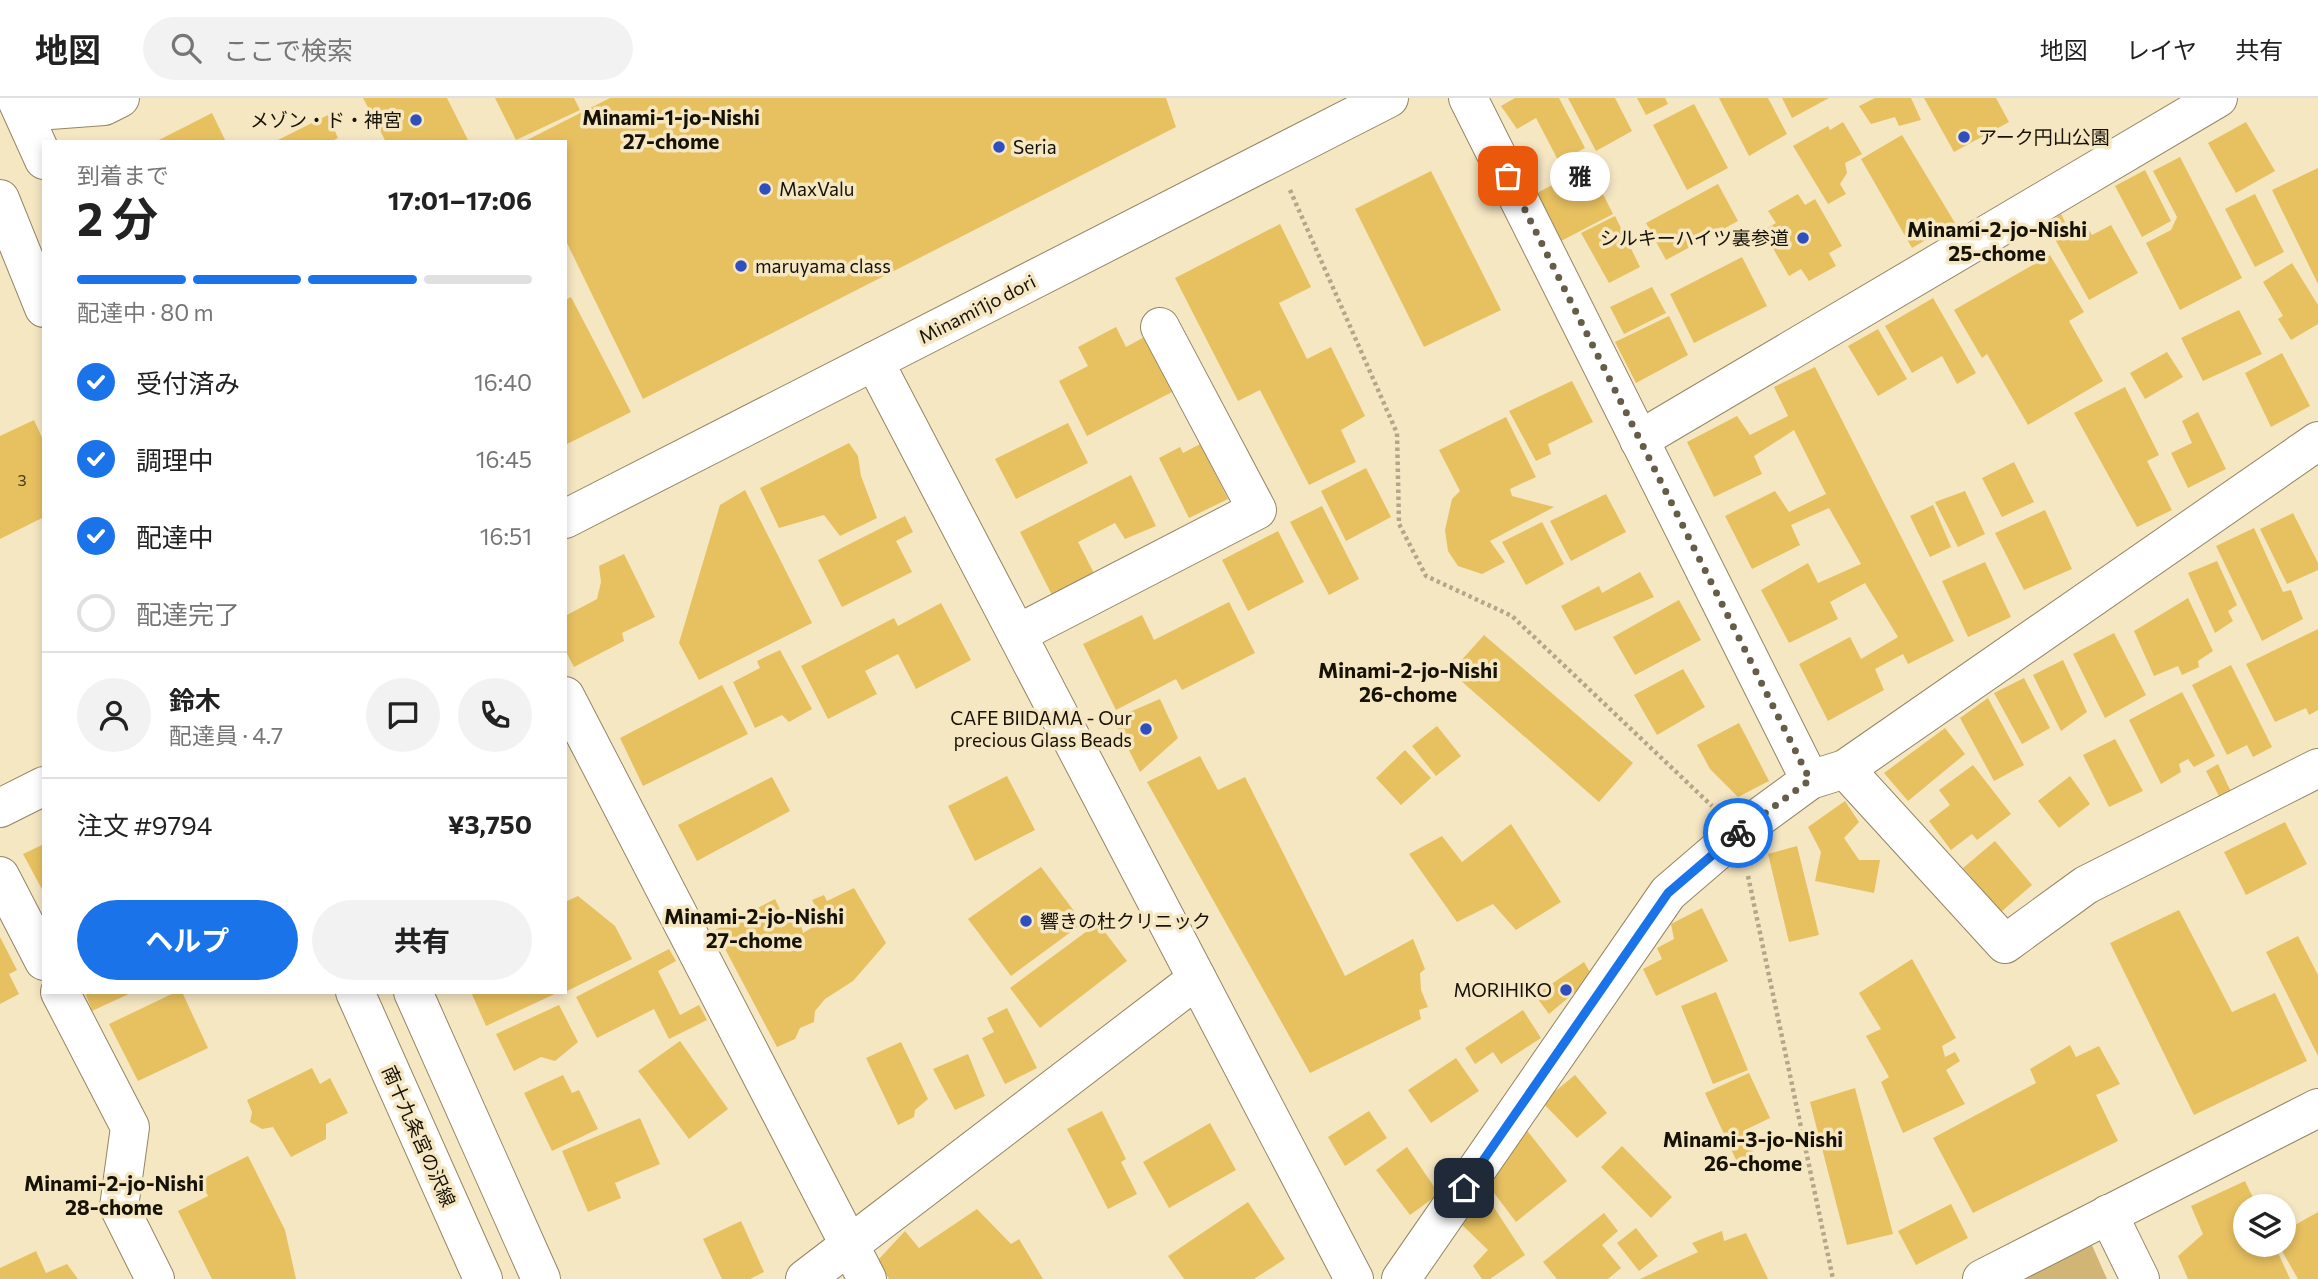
<!DOCTYPE html>
<html lang="ja">
<meta charset="utf-8">
<style>
body{margin:0;font-family:Commissioner,"Noto Sans JP",sans-serif;background:#f2f2f2;color:#222;height:100vh;display:flex;flex-direction:column;font-size:26px;white-space:nowrap}
*{box-sizing:border-box;margin:0}
p{font-size:23px;color:#767676}
.icon{flex:none;width:38px;height:38px;fill:none;stroke:currentColor;stroke-width:2;stroke-linecap:round;stroke-linejoin:round}
.map{position:relative;flex:1;overflow:hidden}
.side{position:absolute;left:42px;top:42px;width:525px;height:854px;display:flex;flex-direction:column;background:#fff;border-radius:0px;box-shadow:0 4px 10px #0003}
.side>*{flex:none}
.fabs{position:absolute;left:2233px;top:1096px;display:grid;gap:14px}
.fabs a{display:grid;place-items:center;width:63px;height:63px;border-radius:50%;background:#fff;box-shadow:0 4px 10px #0003;font-size:35px}
.pin{position:absolute;display:grid;place-items:center;width:60px;height:60px;color:#fff;margin:-30px;border-radius:14px;box-shadow:0 4px 10px #0006}
.courier{position:absolute;display:grid;place-items:center;width:70px;height:70px;margin:-35px;border:5px solid #1a73e8;border-radius:50%;background:#fff;color:#222;box-shadow:0 2px 9px #0007}
.bubble{position:absolute;height:49px;border-radius:24px;background:#fff;box-shadow:0 4px 10px #0003;font-size:23px;font-weight:700;line-height:49px;text-align:center}
.summary em{font-style:normal;font-weight:700}
.summary div{display:flex;flex-direction:column-reverse}
.summary{display:flex;align-items:center;justify-content:space-between;height:119px;padding:0 35px}
h1{font-size:46px;font-weight:700;line-height:52px}
.bar{display:grid;grid-template-columns:repeat(4,1fr);gap:10px 7px;align-content:center;height:84px;padding:0 35px}
.bar i{height:9px;border-radius:5px;background:#e0e0e0}
.bar .on{background:#1a73e8}
.bar p{grid-column:span 4}
.line{display:flex;align-items:center;gap:18px;padding:0 35px;border-top:2px solid #e0e0e0}
.line div{flex:1}
.round{display:grid;place-items:center;flex:none;width:74px;height:74px;border-radius:37px;background:#f2f2f2}
ol{padding:0 35px;list-style:none}
li{display:flex;align-items:center;gap:21px;height:77px}
li p{margin-inline-start:auto}
li .icon{padding:7px;border-radius:50%;background:#1a73e8;color:#fff;stroke-width:4}
li:last-child{color:#767676}
li i{width:38px;height:38px;border:4px solid #e0e0e0;border-radius:50%}
.action{display:flex;gap:14px;margin-top:auto;padding:14px 35px}
.action a{flex:1;height:80px;border-radius:42px;background:#1a73e8;color:#fff;font-size:28px;font-weight:700;line-height:80px;text-align:center}
.action a+a{background:#f2f2f2;color:#222}
header{display:flex;align-items:center;gap:42px;box-sizing:border-box;height:98px;padding:0 35px;background:#fff;border-bottom:2px solid #e0e0e0}
header strong{font-size:33px}
nav{display:flex;gap:38px;margin-inline-start:auto;font-size:24px}
.search{width:490px;height:63px;background:#f2f2f2;display:flex;align-items:center;gap:18px;box-sizing:border-box;padding:0 24px;border-radius:38px;color:#767676;font-size:26px}
.map>svg:first-child{display:block}
</style>
<header>
<strong>地図</strong>
<div class="search"><svg class="icon" aria-label="search" viewBox="0 0 24 24"><circle cx="10" cy="10" r="6"/><path d="M15 15l6 6"/></svg>ここで検索</div>
<nav><a>地図</a><a>レイヤ</a><a>共有</a></nav>
</header>
<div class="map">
<svg width="2318" height="1181" viewBox="0 0 2318 1181">
<rect width="100%" height="100%" fill="#f6e7c3"/>
<polygon fill="#d0b574" points="2091,1145 2107,1181 2021,1181"/>
<g fill="#e7c060">
<polygon points="363,0 447,0 469,44 386,44"/>
<polygon points="495,0 574,0 580,12 516,42"/>
<polygon points="610,0 1166,0 1176,29 643,301 565,141 565,44 523,44"/>
<polygon points="1515,0 1559,0 1585,50 1559,64 1536,20 1517,31 1501,8"/>
<polygon points="1568,0 1615,0 1632,33 1596,53"/>
<polygon points="1637,0 1665,0 1668,6 1646,17"/>
<polygon points="1719,0 1768,0 1787,36 1749,58"/>
<polygon points="1782,0 1829,0 1792,20"/>
<polygon points="1875,0 1911,0 1921,22 1899,28 1895,19 1871,26 1859,8"/>
<polygon points="1924,0 1996,0 2009,24 1954,54"/>
<polygon points="1694,6 1728,70 1687,92 1653,27"/>
<polygon points="212,15 226,44 155,44"/>
<polygon points="328,17 338,40 330,44 274,44"/>
<polygon points="1843,24 1862,56 1845,65 1847,75 1840,86 1846,96 1828,106 1793,48 1828,28 1830,32"/>
<polygon points="2246,24 2275,73 2236,95 2208,45"/>
<polygon points="1902,37 1955,125 1912,150 1861,61"/>
<polygon points="2180,59 2242,180 2180,212 2146,145 2171,132 2177,119 2153,73"/>
<polygon points="1589,68 1613,116 1561,143 1535,96"/>
<polygon points="2318,70 2318,186 2272,92"/>
<polygon points="2145,72 2171,123 2142,139 2115,88"/>
<polygon points="1431,73 1501,212 1424,249 1355,111"/>
<polygon points="1718,86 1738,123 1666,162 1646,125"/>
<polygon points="1798,96 1805,107 1815,101 1842,148 1829,155 1836,168 1809,183 1801,171 1789,178 1763,133 1776,125 1768,113"/>
<polygon points="2255,96 2284,154 2255,169 2225,111"/>
<polygon points="2061,116 2069,132 2084,123 2092,137 2111,127 2138,175 2089,202 2046,125"/>
<polygon points="1615,118 1640,169 1609,185 1581,135"/>
<polygon points="1280,126 1311,189 1279,205 1307,261 1331,249 1365,318 1341,332 1356,364 1309,387 1260,292 1238,303 1175,180"/>
<polygon points="2050,157 2084,214 2069,223 2103,283 2028,327 1987,256 1982,260 1954,212"/>
<polygon points="1742,159 1767,208 1694,245 1670,196"/>
<polygon points="2292,165 2318,207 2318,226 2291,242 2278,221 2283,218 2263,184"/>
<polygon points="1652,189 1666,215 1624,236 1610,209"/>
<polygon points="571,199 631,314 565,347 565,202"/>
<polygon points="1933,200 1976,275 1957,286 1942,258 1912,275 1885,228"/>
<polygon points="2239,212 2262,256 2203,283 2181,240"/>
<polygon points="1669,218 1688,257 1636,285 1615,244"/>
<polygon points="1116,229 1126,249 1148,237 1176,292 1087,338 1059,283 1088,268 1078,249"/>
<polygon points="1878,231 1907,281 1878,298 1848,248"/>
<polygon points="2167,254 2183,279 2145,301 2130,275"/>
<polygon points="2282,255 2310,308 2271,329 2245,275"/>
<polygon points="1815,269 1954,543 1908,566 1903,556 1875,571 1884,592 1828,623 1799,566 1850,539 1861,561 1898,539 1865,485 1830,504 1838,521 1789,545 1761,492 1808,465 1818,485 1861,466 1829,410 1791,427 1800,447 1752,471 1725,418 1775,393 1789,414 1826,396 1794,332 1754,358 1762,376 1714,399 1687,344 1737,318 1750,337 1788,318 1774,289"/>
<polygon points="1572,283 1593,324 1548,346 1551,356 1536,363 1509,313"/>
<polygon points="2125,289 2159,357 2147,363 2172,412 2137,429 2074,315"/>
<polygon points="2198,314 2226,371 2188,390 2171,355 2192,345 2182,323"/>
<polygon points="1506,319 1536,379 1510,391 1512,398 1554,409 1490,443 1505,464 1482,476 1458,468 1448,453 1445,432 1452,401 1460,393 1439,352"/>
<polygon points="34,322 44,344 44,419 0,441 0,338"/>
<polygon points="1068,325 1088,365 1016,401 995,361"/>
<polygon points="849,345 858,358 861,378 877,420 840,438 824,417 779,430 760,390"/>
<polygon points="1200,346 1228,401 1189,420 1159,360 1180,349 1183,355"/>
<polygon points="2014,364 2034,404 2002,419 1982,380"/>
<polygon points="1366,370 1391,419 1346,443 1321,393"/>
<polygon points="1131,377 1156,428 1125,441 1115,425 1078,444 1096,479 1053,499 1020,434"/>
<polygon points="745,392 812,525 699,582 679,545 720,407"/>
<polygon points="1965,393 1985,436 1958,449 1935,404"/>
<polygon points="1606,396 1626,434 1571,463 1550,423"/>
<polygon points="1933,407 1951,449 1930,459 1910,418"/>
<polygon points="1322,408 1359,481 1329,497 1290,424"/>
<polygon points="2045,412 2072,471 2024,492 1995,435"/>
<polygon points="2293,415 2318,465 2318,472 2287,486 2260,431"/>
<polygon points="905,418 913,434 896,443 912,474 842,509 818,462"/>
<polygon points="1542,424 1564,466 1526,487 1502,444"/>
<polygon points="2254,430 2283,494 2291,492 2303,521 2262,543 2216,448"/>
<polygon points="1278,433 1304,484 1248,513 1222,462"/>
<polygon points="624,456 655,519 622,535 624,543 574,569 565,552 565,518 597,501 601,484 599,468"/>
<polygon points="2217,463 2237,507 2228,513 2233,523 2215,535 2188,475"/>
<polygon points="1985,464 2011,519 1968,539 1942,483"/>
<polygon points="1640,474 1654,499 1575,533 1561,508 1599,488 1602,495"/>
<polygon points="2188,500 2213,553 2198,563 2199,569 2182,577 2178,568 2154,578 2134,533"/>
<polygon points="1679,502 1701,542 1635,577 1613,539"/>
<polygon points="1229,504 1255,555 1182,592 1176,581 1116,612 1083,546 1142,517 1154,542"/>
<polygon points="941,505 971,562 916,591 898,556 865,573 877,596 828,621 801,568 894,520 898,528"/>
<polygon points="2318,531 2318,612 2309,617 2306,610 2275,624 2246,566"/>
<polygon points="2114,535 2146,597 2105,620 2073,556"/>
<polygon points="1484,537 1633,665 1599,704 1451,574"/>
<polygon points="780,552 812,611 789,624 782,617 755,630 733,584 760,570 757,563"/>
<polygon points="2063,562 2087,614 2061,633 2033,577"/>
<polygon points="2231,567 2272,649 2253,659 2247,647 2227,657 2192,587"/>
<polygon points="1683,571 1705,609 1657,637 1634,597"/>
<polygon points="2024,580 2050,630 2022,646 1994,595"/>
<polygon points="722,587 748,636 643,688 620,640"/>
<polygon points="2182,594 2215,658 2194,669 2188,661 2179,666 2181,674 2161,686 2129,622"/>
<polygon points="1988,600 2024,667 1994,683 1960,620"/>
<polygon points="1160,601 1178,640 1140,674 1113,621"/>
<polygon points="1739,625 1769,683 1738,699 1710,671 1697,647"/>
<polygon points="1437,628 1461,658 1436,678 1412,648"/>
<polygon points="1945,630 1965,656 1908,703 1884,675"/>
<polygon points="2115,641 2143,693 2109,709 2083,657"/>
<polygon points="1405,652 1431,680 1401,707 1376,680"/>
<polygon points="1200,658 1218,692 1245,679 1345,878 1413,841 1425,871 1420,875 1421,892 1428,909 1419,912 1421,921 1310,975 1147,684"/>
<polygon points="2218,666 2232,696 2221,702 2206,673"/>
<polygon points="1973,667 2011,716 1977,742 1972,736 1951,752 1929,723 1950,707 1939,692"/>
<polygon points="1007,678 1035,732 975,763 948,708"/>
<polygon points="2070,678 2090,706 2059,730 2038,703"/>
<polygon points="772,679 790,713 697,763 678,727"/>
<polygon points="1845,703 1859,724 1844,740 1859,762 1880,762 1874,795 1815,783 1821,754 1808,729"/>
<polygon points="2285,724 2307,766 2246,797 2224,754"/>
<polygon points="1511,726 1561,804 1516,832 1493,806 1457,824 1409,756 1442,738 1462,764"/>
<polygon points="1995,743 2032,787 2001,814 1963,770"/>
<polygon points="44,746 44,795 23,756"/>
<polygon points="1797,748 1819,837 1789,844 1768,756"/>
<polygon points="1041,769 1083,825 1011,878 968,821"/>
<polygon points="854,790 886,845 853,883 825,901 815,913 814,924 800,930 795,941 777,949 715,832 775,801 783,818 800,810 807,824 801,827 803,835 823,823 812,802 824,797 827,803"/>
<polygon points="578,798 615,828 632,861 565,894 565,804"/>
<polygon points="1702,810 1728,863 1656,898 1643,871 1662,861 1657,850 1674,841 1671,826"/>
<polygon points="2179,812 2232,914 2275,895 2307,963 2194,1017 2110,845"/>
<polygon points="1098,825 1127,863 1040,930 1010,890"/>
<polygon points="2298,838 2318,877 2318,958 2266,854"/>
<polygon points="0,839 17,872 9,876 19,896 0,906"/>
<polygon points="669,851 676,863 658,873 680,917 699,907 707,922 669,941 654,911 597,940 576,899"/>
<polygon points="1912,861 1956,940 1942,948 1945,959 1955,954 1960,963 1946,972 1965,1006 1903,1035 1881,984 1889,979 1866,938 1881,931 1859,895"/>
<polygon points="1584,864 1593,879 1549,916 1535,897"/>
<polygon points="85,894 133,894 92,913"/>
<polygon points="176,894 182,894 208,950 138,983 109,926"/>
<polygon points="471,894 559,894 486,928"/>
<polygon points="1716,894 1748,972 1713,986 1681,908"/>
<polygon points="559,907 578,944 555,963 541,959 514,973 496,936"/>
<polygon points="1007,910 1037,970 1005,986 982,940 994,934 987,920"/>
<polygon points="1523,912 1541,940 1501,966 1493,954 1475,966 1465,950"/>
<polygon points="680,943 728,1011 689,1041 638,973"/>
<polygon points="901,944 928,1001 915,1012 914,1019 898,1027 866,960"/>
<polygon points="2070,947 2076,959 2099,948 2120,986 2096,997 2118,1043 1973,1115 1933,1040 2036,985 2030,971"/>
<polygon points="968,956 985,998 955,1012 933,971"/>
<polygon points="1456,960 1479,993 1431,1025 1408,992"/>
<polygon points="312,970 320,986 330,980 348,1015 326,1026 326,1041 291,1059 273,1029 262,1031 250,1024 252,1014 247,1002"/>
<polygon points="1749,975 1770,1020 1743,1033 1754,1056 1737,1064 1705,995"/>
<polygon points="563,977 572,995 579,992 598,1031 552,1053 524,995"/>
<polygon points="1575,977 1607,1015 1577,1040 1542,1004"/>
<polygon points="1855,990 1893,1136 1847,1147 1810,1004"/>
<polygon points="1102,1013 1126,1061 1121,1064 1137,1096 1108,1111 1067,1031"/>
<polygon points="1369,1013 1387,1040 1345,1068 1328,1039"/>
<polygon points="640,1020 660,1066 615,1085 621,1100 588,1114 562,1053"/>
<polygon points="1210,1025 1236,1072 1169,1110 1143,1064"/>
<polygon points="1521,1025 1567,1083 1516,1124 1485,1083"/>
<polygon points="1622,1048 1672,1099 1651,1120 1601,1069"/>
<polygon points="1407,1049 1439,1096 1410,1117 1376,1072"/>
<polygon points="248,1058 285,1132 296,1181 212,1181 178,1113 208,1098 200,1082"/>
<polygon points="2245,1083 2257,1108 2245,1108 2245,1146 2274,1146 2290,1181 2188,1181 2178,1158 2203,1136 2191,1108"/>
<polygon points="1478,1085 1525,1157 1490,1181 1482,1181 1473,1168 1488,1152 1452,1117"/>
<polygon points="1248,1104 1285,1161 1254,1181 1184,1181 1168,1158"/>
<polygon points="1951,1106 1968,1140 1916,1167 1898,1133"/>
<polygon points="977,1111 1011,1146 1019,1141 1043,1181 889,1181 878,1162 905,1133 919,1150"/>
<polygon points="2318,1114 2318,1181 2298,1181 2278,1146 2284,1146 2284,1133"/>
<polygon points="1604,1115 1618,1133 1602,1147 1621,1170 1608,1181 1557,1181 1543,1164"/>
<polygon points="741,1123 764,1174 750,1181 722,1181 703,1141"/>
<polygon points="1636,1130 1658,1158 1639,1173 1617,1145"/>
<polygon points="1722,1133 1724,1143 1746,1135 1768,1181 1640,1181 1698,1154 1692,1145"/>
<polygon points="36,1153 46,1175 67,1166 78,1181 0,1181 0,1170"/>
</g>
<g fill="none" stroke-linecap="round" stroke-linejoin="round">
<g stroke="#948665" stroke-width="40">
<g id="minor">
<polyline points="1468,0 1810,682"/>
<polyline points="23,14 104,8 120,0"/>
<polyline points="874,263 1354,1181"/>
<polyline points="1639,342 2218,0"/>
<polyline points="565,421 1389,0"/>
<polyline points="1017,536 1257,412 1160,229"/>
<polyline points="565,598 867,1181"/>
<polyline points="1845,671 2005,846 2086,787 2318,670"/>
<polyline points="0,710 44,688"/>
<polyline points="0,778 44,863"/>
<polyline points="60,894 130,1029 119,1109 155,1181"/>
<polyline points="2108,1116 2140,1181"/>
<polyline points="805,1181 1197,881"/>
<polyline points="1401,1181 1668,795 1739,734 1810,682 1845,671 2318,343"/>
<polyline points="1982,1181 2318,1010"/>
</g>
</g>
<g stroke="#948665" stroke-width="40">
<g id="major">
<polyline points="16,0 44,62"/>
<polyline points="0,101 44,210"/>
<polyline points="355,894 483,1181"/>
<polyline points="413,894 541,1181"/>
</g>
</g>
<g stroke="#b3a78a" stroke-width="4.5" stroke-dasharray="3.5 3.5" stroke-linecap="butt">
<polyline points="1290,92 1397,335 1399,426 1426,478 1512,518 1712,708"/>
<polyline points="1748,778 1833,1181"/>
</g>
<use href="#minor" stroke="#fff" stroke-width="38"/>
<use href="#major" stroke="#fff" stroke-width="38"/>
</g>
<g fill="none" stroke-linecap="round" stroke-linejoin="round">
<polyline stroke="#655d48" stroke-width="7" stroke-dasharray="0 12.6" points="1508,78 1810,682 1738,735"/>
<polyline stroke="#1a73e8" stroke-width="9" points="1464,1090 1668,795 1738,735"/>
</g>
<g fill="#304fbf" stroke="#f6e7c3" stroke-width="2.5">
<circle cx="416" cy="22" r="7"/>
<circle cx="1964" cy="39" r="7"/>
<circle cx="999" cy="49" r="7"/>
<circle cx="765" cy="91" r="7"/>
<circle cx="1803" cy="140" r="7"/>
<circle cx="741" cy="168" r="7"/>
<circle cx="1146" cy="631" r="7"/>
<circle cx="1026" cy="823" r="7"/>
<circle cx="1566" cy="892" r="7"/>
</g>
<g text-anchor="middle" stroke-width="7" stroke-linejoin="round" paint-order="stroke">
<g font-size="16" fill="#4b3e1c">
<text x="22" y="388">3</text>
</g>
<g font-size="19" fill="#171206" stroke="#f6e7c3" text-anchor="start">
<text x="402" y="29" text-anchor="end">メゾン・ド・神宮</text>
<text x="1978" y="46">アーク円山公園</text>
<text x="1013" y="56">Seria</text>
<text x="779" y="98">MaxValu</text>
<text x="1789" y="147" text-anchor="end">シルキーハイツ裏参道</text>
<text x="755" y="175">maruyama class</text>
<text x="1132" y="627" text-anchor="end">CAFE BIIDAMA - Our<tspan x="1132" dy="22">precious Glass Beads</tspan></text>
<text x="1040" y="830">響きの杜クリニック</text>
<text x="1552" y="899" text-anchor="end">MORIHIKO</text>
</g>
<g font-size="19" fill="#171206" stroke="#f6e7c3">
<text transform="translate(977 211) rotate(-27)" y="7">Minami1jo dori</text>
<text transform="translate(419 1038) rotate(66)" y="7">南十九条宮の沢線</text>
</g>
<g font-size="21" font-weight="bold" fill="#171206" stroke="#f6e7c3">
<text x="671" y="27">Minami-1-jo-Nishi<tspan x="671" dy="24">27-chome</tspan></text>
<text x="1997" y="139">Minami-2-jo-Nishi<tspan x="1997" dy="24">25-chome</tspan></text>
<text x="1408" y="580">Minami-2-jo-Nishi<tspan x="1408" dy="24">26-chome</tspan></text>
<text x="754" y="826">Minami-2-jo-Nishi<tspan x="754" dy="24">27-chome</tspan></text>
<text x="1753" y="1049">Minami-3-jo-Nishi<tspan x="1753" dy="24">26-chome</tspan></text>
<text x="114" y="1093">Minami-2-jo-Nishi<tspan x="114" dy="24">28-chome</tspan></text>
</g>
</g>
</svg>
<div class="fabs">
<a><svg class="icon" aria-label="layers" viewBox="0 0 24 24"><path d="M12 4l9 5-9 5-9-5zM3 14l9 5 9-5"/></svg></a>
</div>
<div class="pin" style="left:1508px;top:78px;background:#ea580c"><svg class="icon" aria-label="bag" viewBox="0 0 24 24"><path d="M5 8h14l-1 12H6zM9 8a3 3 0 0 1 6 0"/></svg></div>
<div class="pin" style="left:1464px;top:1090px;background:#1f2937"><svg class="icon" aria-label="home" viewBox="0 0 24 24"><path d="M3 11l9-7 9 7M6 9v11h12V9"/></svg></div>
<div class="courier" style="left:1738px;top:735px"><svg class="icon" aria-label="bike" viewBox="0 0 24 24"><circle cx="6" cy="16" r="4"/><circle cx="18" cy="16" r="4"/><path d="M6 16l4-8h5l3 8M10 8l3 8H6M13 5h3"/></svg></div>
<div class="bubble" style="left:1550px;top:54px;width:60px">雅</div>
<section class="side">
<div class="summary"><div><h1>2 分</h1><p>到着まで</p></div><em>17:01–17:06</em></div>
<div class="bar"><i class="on"></i><i class="on"></i><i class="on"></i><i></i><p>配達中 · 80 m</p></div>
<ol>
<li><svg class="icon" aria-label="check" viewBox="0 0 24 24"><path d="M5 12l5 5 9-10"/></svg>受付済み<p>16:40</p></li>
<li><svg class="icon" aria-label="check" viewBox="0 0 24 24"><path d="M5 12l5 5 9-10"/></svg>調理中<p>16:45</p></li>
<li><svg class="icon" aria-label="check" viewBox="0 0 24 24"><path d="M5 12l5 5 9-10"/></svg>配達中<p>16:51</p></li>
<li><i></i>配達完了</li>
</ol>
<div class="line" style="height:126px"><a class="round"><svg class="icon" aria-label="person" viewBox="0 0 24 24"><circle cx="12" cy="8" r="4"/><path d="M4 21q1-7 8-7t8 7"/></svg></a><div><b>鈴木</b><p>配達員 · 4.7</p></div><a class="round"><svg class="icon" aria-label="chat" viewBox="0 0 24 24"><path d="M4 5h16v11H9l-5 4z"/></svg></a><a class="round"><svg class="icon" aria-label="phone" viewBox="0 0 24 24"><path d="M5 4h4l2 5-3 2q2 4 5 5l2-3 5 2v4C11 20 4 13 5 4z"/></svg></a></div>
<div class="line" style="height:91px"><div>注文 #9794</div><b>¥3,750</b></div>
<div class="action"><a>ヘルプ</a><a>共有</a></div>
</section>
</div>
